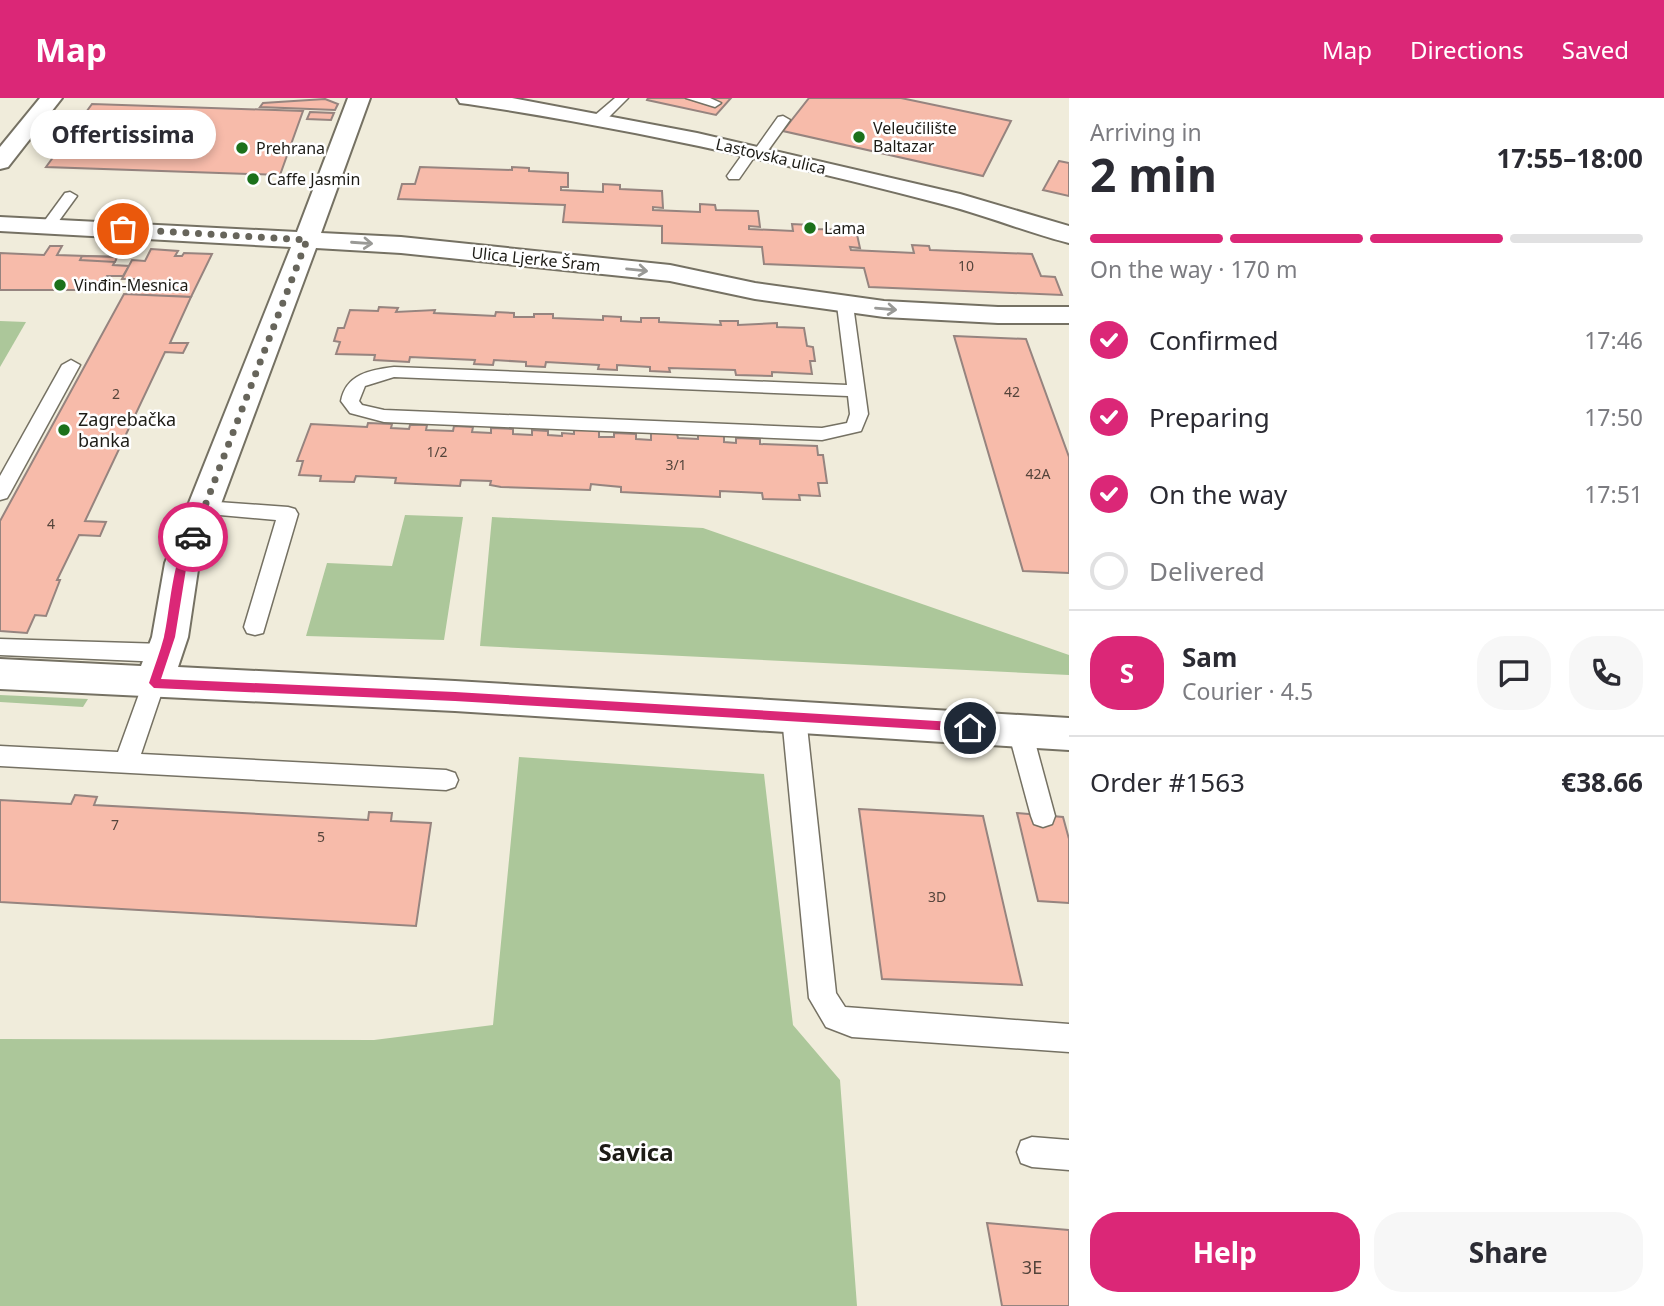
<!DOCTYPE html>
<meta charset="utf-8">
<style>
body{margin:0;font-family:"Noto Sans",sans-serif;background:#f7f7f7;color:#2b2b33;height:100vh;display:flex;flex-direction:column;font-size:26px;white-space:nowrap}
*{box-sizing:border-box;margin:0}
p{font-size:23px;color:#7c7c81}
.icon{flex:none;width:38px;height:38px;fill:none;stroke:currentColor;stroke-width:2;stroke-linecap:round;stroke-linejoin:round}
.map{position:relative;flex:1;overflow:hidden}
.side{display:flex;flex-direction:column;background:#fff;width:595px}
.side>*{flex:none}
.pin{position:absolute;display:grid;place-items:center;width:60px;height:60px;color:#fff;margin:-30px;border:4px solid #fff;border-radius:50%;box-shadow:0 2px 7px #0007}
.courier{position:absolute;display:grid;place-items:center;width:70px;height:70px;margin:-35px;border:5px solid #db2777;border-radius:50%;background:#fff;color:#222;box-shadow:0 2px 9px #0007}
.bubble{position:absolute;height:49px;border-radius:24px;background:#fff;box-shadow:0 4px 10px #0003;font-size:23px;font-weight:700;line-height:49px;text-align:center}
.headline em{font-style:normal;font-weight:700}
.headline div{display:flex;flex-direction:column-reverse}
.headline{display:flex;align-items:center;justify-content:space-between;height:119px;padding:0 21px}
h1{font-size:46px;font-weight:700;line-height:52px}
.bar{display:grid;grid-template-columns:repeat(4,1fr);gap:10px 7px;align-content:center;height:84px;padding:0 21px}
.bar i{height:9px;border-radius:5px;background:#e1e1e2}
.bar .selected{background:#db2777}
.bar p{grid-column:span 4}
.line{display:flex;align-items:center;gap:18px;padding:0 21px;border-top:2px solid #e1e1e2}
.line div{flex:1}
.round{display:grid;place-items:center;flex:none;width:74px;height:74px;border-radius:28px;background:#f7f7f7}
ol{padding:0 21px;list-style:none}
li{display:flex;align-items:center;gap:21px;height:77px}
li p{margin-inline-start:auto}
li .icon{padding:7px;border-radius:50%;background:#db2777;color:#fff;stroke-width:4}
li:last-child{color:#7c7c81}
li i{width:38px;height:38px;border:4px solid #e1e1e2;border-radius:50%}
.cta{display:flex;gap:14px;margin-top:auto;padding:14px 21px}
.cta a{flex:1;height:80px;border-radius:28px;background:#db2777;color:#fff;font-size:28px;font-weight:700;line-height:80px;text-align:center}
.cta a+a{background:#f7f7f7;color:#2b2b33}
header{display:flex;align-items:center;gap:42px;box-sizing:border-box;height:98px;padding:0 35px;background:#db2777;color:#fff}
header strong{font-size:33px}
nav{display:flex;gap:38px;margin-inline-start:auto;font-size:24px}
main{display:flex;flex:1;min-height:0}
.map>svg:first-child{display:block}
</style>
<header>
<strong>Map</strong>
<nav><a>Map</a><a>Directions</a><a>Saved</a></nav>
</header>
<main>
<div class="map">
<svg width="1069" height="1208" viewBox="0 0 1069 1208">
<rect width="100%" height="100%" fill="#f0ecdb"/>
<g fill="#acc79a">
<polygon points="0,223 26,224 0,269"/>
<polygon points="405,417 463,419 444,542 306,538 327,465 392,468"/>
<polygon points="492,419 703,430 1069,557 1069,577 480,548"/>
<polygon points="0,597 88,601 83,609 0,604"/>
<polygon points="519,659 764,676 793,927 840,982 857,1208 0,1208 0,941 374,942 493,927"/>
</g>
<g fill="#f7bbaa" stroke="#96847f" stroke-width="2">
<polygon points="648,0 731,0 716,17 647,2"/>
<polygon points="809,0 901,0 1011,23 983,78 783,33"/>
<polygon points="325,1 338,6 335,12 260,9 263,5"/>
<polygon points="92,6 303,13 280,77 46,69"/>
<polygon points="310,14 334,15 331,22 307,21"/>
<polygon points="1059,63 1069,65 1069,98 1043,92"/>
<polygon points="420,69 512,72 512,69 529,70 529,73 568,75 568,89 561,89 561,92 603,94 603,86 620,87 620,91 662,93 663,110 653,109 653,112 700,114 700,106 715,107 716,112 758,113 760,129 749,128 749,131 793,133 792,126 811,127 812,131 856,132 860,150 850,149 851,152 914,155 912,147 929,148 930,152 1032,156 1041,178 1055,179 1062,197 869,189 864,170 764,166 762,149 662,145 662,128 563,124 565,107 398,101 402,86 415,86"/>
<polygon points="50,148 62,148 57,157 117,159 113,167 129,168 123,178 107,178 99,192 0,192 0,155 44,157"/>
<polygon points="151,151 178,153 175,158 182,158 184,155 212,156 191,199 126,197 134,181 122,181 132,162 145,163"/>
<polygon points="82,158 117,159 115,164 80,162"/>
<polygon points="124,196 191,199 170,245 188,245 183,255 165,254 85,423 106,424 100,438 79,437 57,482 60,482 46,518 35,517 27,535 0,533 0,423"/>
<polygon points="379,209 398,210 396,214 435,212 434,215 495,218 496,214 514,215 514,219 534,219 534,216 553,216 553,220 603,222 603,218 621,219 621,223 641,224 641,220 659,220 659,224 721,227 720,223 738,223 738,227 777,225 777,229 804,230 807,248 813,249 815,263 810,263 812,276 772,274 772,278 736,277 735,272 669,270 670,274 650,273 650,269 617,267 617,272 598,271 599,267 546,264 545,269 526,268 526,264 494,262 493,267 474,266 475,262 410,259 409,264 374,262 375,257 336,256 340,244 334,243 338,230 344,230 350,212 378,213"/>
<polygon points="954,238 1026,241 1069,359 1069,475 1023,473"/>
<polygon points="368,325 392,326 391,330 409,331 410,327 427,327 426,332 453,333 454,328 473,329 472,334 491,335 491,330 513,331 513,336 532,337 532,332 548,333 548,337 562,338 562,335 574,336 574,331 599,332 599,339 614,339 614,335 636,336 636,341 651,342 651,334 677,336 678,340 698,341 698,336 724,338 724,344 736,345 736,340 760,341 760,346 817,348 818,357 823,357 827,385 818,385 820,398 799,397 800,402 763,401 762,395 720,393 720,399 621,394 621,389 600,387 591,386 590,392 501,389 490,387 491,383 461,382 460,388 395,385 396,380 356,378 354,384 320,383 321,378 299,377 303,363 297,363 311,326 367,329"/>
<polygon points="75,697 97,699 94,707 368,722 369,714 392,715 391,723 431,725 416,828 0,804 0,702 71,706"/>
<polygon points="859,711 983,718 1022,887 882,881"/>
<polygon points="1017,715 1063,719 1069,741 1069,805 1038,803"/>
<polygon points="987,1125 1069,1132 1069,1208 1002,1208"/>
</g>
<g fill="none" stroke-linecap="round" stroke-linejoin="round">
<g stroke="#757163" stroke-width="3">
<g id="lane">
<polygon points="615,0 628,0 604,24 594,24 594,18"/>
<polygon points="686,0 710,0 721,5 715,9"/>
<polygon points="783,18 790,22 764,58 755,58 739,81 729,81 727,78 747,50 756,50 778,19"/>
<polygon points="70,94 77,98 53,131 43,131 41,128 43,125 65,95"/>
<path d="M845,202l8,5 15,109 -7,17 -39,9 -438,-18 -34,-9 -9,-12c5,-27 29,-31 53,-34l453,18 -10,-80zM394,279l454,19 2,18 -3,9 -25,5 -438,-18 -22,-5 -3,-4 6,-15z"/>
<polygon points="71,262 80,267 10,395 7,400 0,402 0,378 62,267"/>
<polygon points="204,403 288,409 295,411 298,416 263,535 255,537 247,535 244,529 276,422 197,415 194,410 197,405"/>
<polygon points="0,541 164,546 172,549 175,555 172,561 164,564 0,557"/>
<polygon points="154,576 162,579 165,585 141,656 446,672 455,675 458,682 455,689 446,692 0,668 0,648 118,654 143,585 146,579"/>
<polygon points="794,610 802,612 806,619 836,895 845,909 1069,926 1069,954 852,939 826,929 809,900 782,619 786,612"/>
<polygon points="1020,623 1028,626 1032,633 1055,718 1052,726 1043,729 1034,726 1031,718 1008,633 1012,626"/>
<polygon points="1032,1039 1069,1042 1069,1072 1032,1069 1021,1065 1017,1054 1021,1043"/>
</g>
</g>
<g stroke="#757163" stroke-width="4">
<g id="street">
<polygon points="40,0 62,0 8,69 0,71 0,49"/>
<polygon points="348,0 370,0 321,135 401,139 670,167 755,185 884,203 998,209 1069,209 1069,225 998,225 884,219 755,201 670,183 401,155 316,150 199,465 188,539 178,569 455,583 1069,620 1069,652 455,613 0,591 0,561 141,568 152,539 165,465 291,149 0,133 0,119 297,134"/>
</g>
</g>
<g stroke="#757163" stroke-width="4">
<path id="secondary" d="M457,0h55l185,35 263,61 109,32v17c-43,-11 -84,-28 -127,-39 -156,-41 -315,-76 -474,-100l-8,-1z"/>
</g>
<use href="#lane" fill="#fff" fill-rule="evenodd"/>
<use href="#street" fill="#fff" fill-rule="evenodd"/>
<use href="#secondary" fill="#fff" fill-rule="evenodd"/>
</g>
<defs><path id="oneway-shaft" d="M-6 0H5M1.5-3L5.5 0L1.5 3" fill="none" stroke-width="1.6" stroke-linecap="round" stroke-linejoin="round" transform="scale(1.75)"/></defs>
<g stroke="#999996">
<use href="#oneway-shaft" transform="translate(362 145) rotate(4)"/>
<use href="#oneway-shaft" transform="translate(637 172) rotate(6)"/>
<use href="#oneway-shaft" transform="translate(886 211) rotate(5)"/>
</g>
<path fill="#db2777" d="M193,435l5,4 -11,26 -12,74 -14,42 294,13 515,31 6,5 -6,4 -515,-31 -301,-13 -5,-5c5,-15 11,-31 15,-46 6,-23 9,-92 29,-104z"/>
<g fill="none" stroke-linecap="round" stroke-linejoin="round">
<polyline stroke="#67655b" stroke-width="7" stroke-dasharray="0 12.6" points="123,131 307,142 193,439"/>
</g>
<g fill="#1c711b" stroke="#fff" stroke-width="2.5">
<circle cx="859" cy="39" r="7"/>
<circle cx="242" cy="50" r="7"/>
<circle cx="253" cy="81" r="7"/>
<circle cx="810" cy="130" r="7"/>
<circle cx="60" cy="187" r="7"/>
<circle cx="64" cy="332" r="7"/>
</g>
<g text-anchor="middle" stroke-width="5" stroke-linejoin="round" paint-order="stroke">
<g font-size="14" fill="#54443b">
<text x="966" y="173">10</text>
<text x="1012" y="299">42</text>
<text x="116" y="301">2</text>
<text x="437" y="359">1/2</text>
<text x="676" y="372">3/1</text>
<text x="1038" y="381">42A</text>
<text x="51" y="431">4</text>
<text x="115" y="732">7</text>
<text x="321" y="744">5</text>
<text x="937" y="804">3D</text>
</g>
<g font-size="16" fill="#1d1c16" stroke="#fff" text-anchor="start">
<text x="873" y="36">Veleučilište<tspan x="873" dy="18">Baltazar</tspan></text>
<text x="256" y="56">Prehrana</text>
<text x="267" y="87">Caffe Jasmin</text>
<text x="824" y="136">Lama</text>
<text x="74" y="193">Vinđin-Mesnica</text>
</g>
<g font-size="16" fill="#1d1c16" stroke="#fff">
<text transform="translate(771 58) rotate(13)" y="6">Lastovska ulica</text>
<text transform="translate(536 161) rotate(6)" y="6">Ulica Ljerke Šram</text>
</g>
<g font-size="18" fill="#1d1c16" stroke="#fff" text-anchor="start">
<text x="78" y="328">Zagrebačka<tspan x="78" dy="21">banka</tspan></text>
</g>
<g font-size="18" fill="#54443b">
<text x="1032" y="1176">3E</text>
</g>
<g font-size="24" font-weight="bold" fill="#1d1c16" stroke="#fff">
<text x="636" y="1063">Savica</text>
</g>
</g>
</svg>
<div class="pin" style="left:123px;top:131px;background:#ea580c"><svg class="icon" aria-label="bag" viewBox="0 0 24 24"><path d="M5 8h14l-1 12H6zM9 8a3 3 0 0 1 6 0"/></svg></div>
<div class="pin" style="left:970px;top:630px;background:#1f2937"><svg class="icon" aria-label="home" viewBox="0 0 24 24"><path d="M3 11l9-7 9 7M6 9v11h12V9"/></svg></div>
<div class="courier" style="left:193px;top:439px"><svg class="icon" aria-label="car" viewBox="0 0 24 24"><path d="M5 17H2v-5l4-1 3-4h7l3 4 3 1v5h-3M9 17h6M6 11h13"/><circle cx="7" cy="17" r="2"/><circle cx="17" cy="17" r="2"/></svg></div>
<div class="bubble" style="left:30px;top:12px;width:186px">Offertissima</div>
</div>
<section class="side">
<div class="headline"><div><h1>2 min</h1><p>Arriving in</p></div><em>17:55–18:00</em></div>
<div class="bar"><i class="selected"></i><i class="selected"></i><i class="selected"></i><i></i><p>On the way · 170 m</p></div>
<ol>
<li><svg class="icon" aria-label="check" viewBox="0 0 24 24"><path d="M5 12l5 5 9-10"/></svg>Confirmed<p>17:46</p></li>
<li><svg class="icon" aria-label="check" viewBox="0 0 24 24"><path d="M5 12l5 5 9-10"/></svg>Preparing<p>17:50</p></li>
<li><svg class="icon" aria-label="check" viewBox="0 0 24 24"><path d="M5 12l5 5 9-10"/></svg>On the way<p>17:51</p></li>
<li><i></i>Delivered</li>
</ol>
<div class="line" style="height:126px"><b class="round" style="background:#db2777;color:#fff">S</b><div><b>Sam</b><p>Courier · 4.5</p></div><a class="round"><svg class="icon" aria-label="chat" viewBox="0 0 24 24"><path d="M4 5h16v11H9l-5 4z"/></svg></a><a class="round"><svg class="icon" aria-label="phone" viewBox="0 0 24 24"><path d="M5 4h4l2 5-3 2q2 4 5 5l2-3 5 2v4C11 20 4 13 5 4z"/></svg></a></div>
<div class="line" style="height:91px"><div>Order #1563</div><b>€38.66</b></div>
<div class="cta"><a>Help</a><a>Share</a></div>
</section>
</main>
